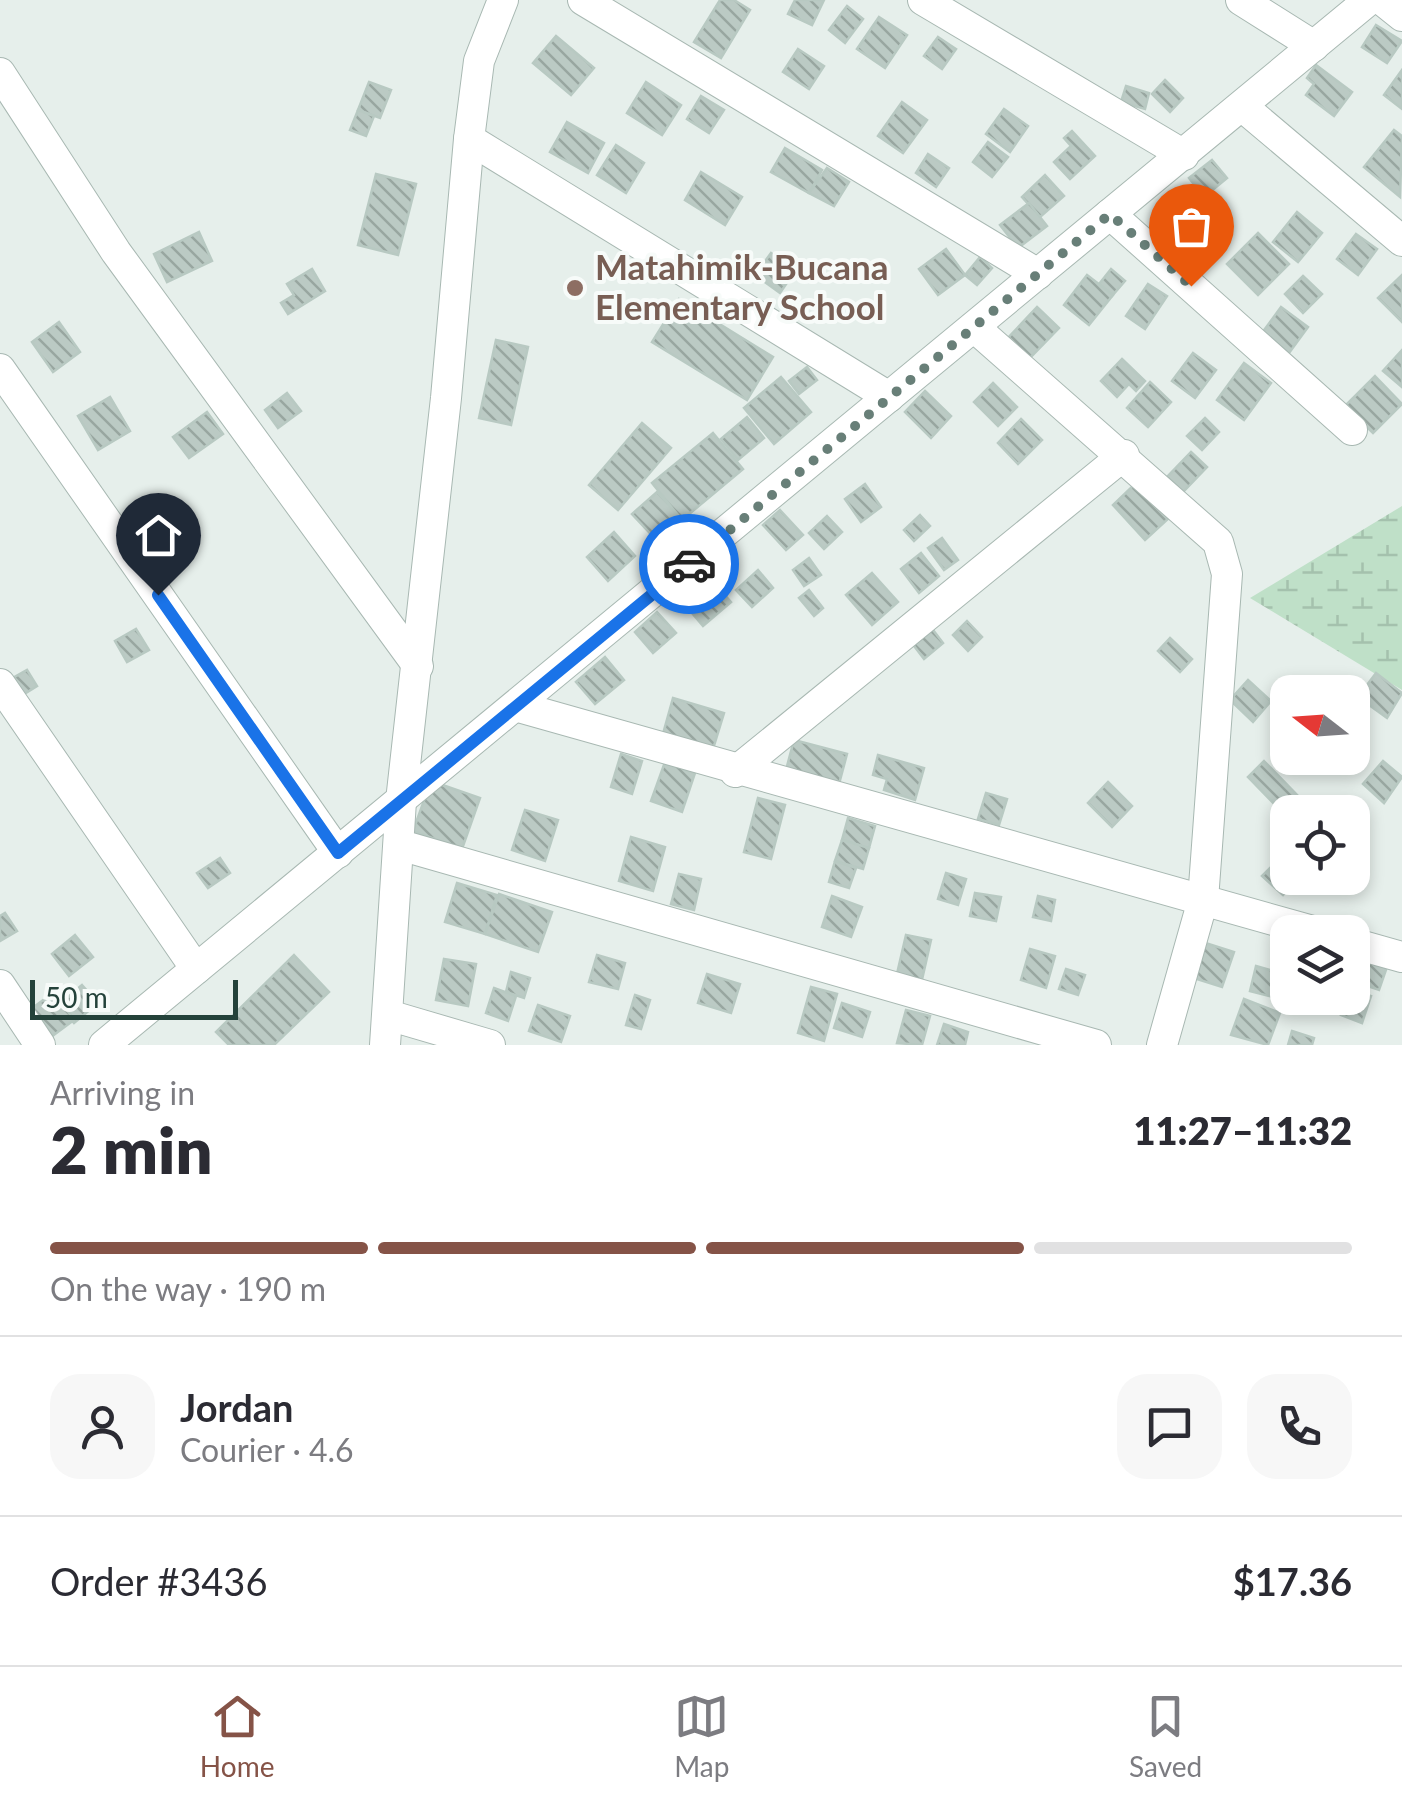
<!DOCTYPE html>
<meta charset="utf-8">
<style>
body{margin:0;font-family:Lato,sans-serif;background:#f7f7f7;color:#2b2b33;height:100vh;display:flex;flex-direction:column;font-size:38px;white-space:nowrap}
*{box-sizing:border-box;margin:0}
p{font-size:32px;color:#7c7c81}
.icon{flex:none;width:55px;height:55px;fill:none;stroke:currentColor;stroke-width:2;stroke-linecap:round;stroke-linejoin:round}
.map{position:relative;height:1045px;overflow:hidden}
.details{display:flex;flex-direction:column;background:#fff;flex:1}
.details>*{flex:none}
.needle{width:65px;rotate:287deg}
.controls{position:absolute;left:1270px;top:675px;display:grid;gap:20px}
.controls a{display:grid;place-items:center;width:100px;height:100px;border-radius:20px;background:#fff;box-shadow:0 5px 15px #0003;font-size:50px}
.scale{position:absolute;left:30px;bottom:25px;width:208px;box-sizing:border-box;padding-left:10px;border:5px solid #24423a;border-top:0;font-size:28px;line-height:35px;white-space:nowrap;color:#24423a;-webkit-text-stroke:8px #f7fbf9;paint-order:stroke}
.pin{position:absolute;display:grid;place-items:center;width:85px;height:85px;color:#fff;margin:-102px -42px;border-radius:50% 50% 50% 0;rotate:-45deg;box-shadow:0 0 10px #0007}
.pin .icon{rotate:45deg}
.courier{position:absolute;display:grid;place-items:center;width:100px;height:100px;margin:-50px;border:8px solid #1a73e8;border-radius:50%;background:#fff;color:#222;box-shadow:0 2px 12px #0007}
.head em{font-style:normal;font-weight:800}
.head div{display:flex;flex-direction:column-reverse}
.head{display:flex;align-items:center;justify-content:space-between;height:170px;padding:0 50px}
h1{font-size:65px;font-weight:800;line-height:75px}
.bar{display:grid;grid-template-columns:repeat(4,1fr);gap:15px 10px;align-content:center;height:120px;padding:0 50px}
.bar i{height:12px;border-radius:8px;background:#e1e1e2}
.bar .selected{background:#855347}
.bar p{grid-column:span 4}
.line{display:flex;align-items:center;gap:25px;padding:0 50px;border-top:2px solid #e1e1e2}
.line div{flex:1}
.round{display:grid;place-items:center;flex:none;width:105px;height:105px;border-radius:30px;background:#f7f7f7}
.menu{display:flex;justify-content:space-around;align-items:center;height:140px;border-top:2px solid #e1e1e2;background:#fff;font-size:28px;color:#7c7c81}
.menu a{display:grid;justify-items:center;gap:5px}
.menu .selected{color:#855347}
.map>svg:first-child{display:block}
</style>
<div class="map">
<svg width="1402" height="1045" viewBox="0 0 1402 1045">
<defs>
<pattern id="wetland-marsh" width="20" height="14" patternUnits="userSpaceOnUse" patternTransform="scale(2.5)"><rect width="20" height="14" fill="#bfe0c8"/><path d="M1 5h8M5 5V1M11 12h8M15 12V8" fill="none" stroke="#a4c1ad"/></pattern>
<pattern id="building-back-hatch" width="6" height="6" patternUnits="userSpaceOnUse" patternTransform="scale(2.5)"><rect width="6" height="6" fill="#bbcac4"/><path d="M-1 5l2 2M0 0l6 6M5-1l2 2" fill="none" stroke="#98a6a0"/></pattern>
</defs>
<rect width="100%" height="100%" fill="#e6efeb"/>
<polygon fill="url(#wetland-marsh)" points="1402,506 1402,690 1250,598"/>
<g fill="url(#building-back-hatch)" stroke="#b8c9c2" stroke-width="2.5">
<polygon points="720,0 734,0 750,10 721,58 694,42"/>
<polygon points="795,0 824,0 812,25 788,14"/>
<polygon points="847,6 863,19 845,43 829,30"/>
<polygon points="879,17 907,35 885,68 857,49"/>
<polygon points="1376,25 1402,41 1387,63 1362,47"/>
<polygon points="556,36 594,68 571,95 533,63"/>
<polygon points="938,37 956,49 942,69 924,56"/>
<polygon points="798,49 824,66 809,89 783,72"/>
<polygon points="1316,65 1352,92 1334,116 1306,95 1314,84 1307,78"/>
<polygon points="1402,70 1402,109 1384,95"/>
<polygon points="1165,80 1183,98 1170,112 1152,94"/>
<polygon points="369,82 391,90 380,118 358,110"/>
<polygon points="646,82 681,105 662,135 627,113"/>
<polygon points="1126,86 1149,93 1145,109 1121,102"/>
<polygon points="701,96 724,110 709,133 687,119"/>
<polygon points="902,102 927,120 903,153 878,136"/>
<polygon points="1004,109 1028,126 1010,152 986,134"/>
<polygon points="358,110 374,116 366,136 350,130"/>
<polygon points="567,122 604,143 588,173 550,152"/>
<polygon points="1394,130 1402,136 1400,197 1364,167"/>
<polygon points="1072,131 1095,156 1070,179 1054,162 1071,146 1064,138"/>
<polygon points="988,142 1008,157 992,177 973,162"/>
<polygon points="616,145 644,163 626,193 597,175"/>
<polygon points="785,148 822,170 809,193 771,172"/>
<polygon points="928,154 949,168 936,187 916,173"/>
<polygon points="1212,160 1227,178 1204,197 1189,178"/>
<polygon points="827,168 849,182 834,206 809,193"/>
<polygon points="701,172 742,197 725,225 685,200"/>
<polygon points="376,174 416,184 398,255 358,245"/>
<polygon points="1045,175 1064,196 1040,217 1022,197"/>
<polygon points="1029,203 1047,226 1018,248 1000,225"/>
<polygon points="1297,212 1322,233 1298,262 1273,242"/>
<polygon points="199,232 212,261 167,282 154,254"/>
<polygon points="1258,233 1289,264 1258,295 1227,264"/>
<polygon points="1356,234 1377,249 1358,275 1337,259"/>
<polygon points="946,249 965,275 938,295 919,269"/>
<polygon points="771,253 795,271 780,293 755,275"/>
<polygon points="980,257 992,268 977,285 965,275"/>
<polygon points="312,269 325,291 288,314 281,303 294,295 287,284"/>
<polygon points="1111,269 1125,281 1112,296 1099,284"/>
<polygon points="1087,275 1113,295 1089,325 1064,305"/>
<polygon points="1402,275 1402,322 1378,298"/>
<polygon points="1303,276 1322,294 1303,313 1285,294"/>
<polygon points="1148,284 1167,296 1145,329 1126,316"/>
<polygon points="679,299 773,357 747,400 652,342"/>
<polygon points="1037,307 1059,328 1027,361 1006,340"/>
<polygon points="1281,307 1308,327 1289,353 1262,333"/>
<polygon points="59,322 80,352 53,372 32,342"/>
<polygon points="496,340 528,347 511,425 479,418"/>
<polygon points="1402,350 1402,387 1383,371"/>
<polygon points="1193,353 1216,370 1195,398 1172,381"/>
<polygon points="1122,359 1145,381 1136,391 1129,384 1117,397 1101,381"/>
<polygon points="1244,363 1271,383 1244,420 1217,400"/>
<polygon points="807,367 817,380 799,394 789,381"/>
<polygon points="1375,376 1402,404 1373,433 1345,406"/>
<polygon points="781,377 811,412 774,444 744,408"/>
<polygon points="1150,382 1171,402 1148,427 1127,408"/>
<polygon points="993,383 1017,407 998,426 974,402"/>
<polygon points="925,391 951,416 931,438 905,412"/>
<polygon points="287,393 301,411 278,428 265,410"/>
<polygon points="110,397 130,431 98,450 78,416"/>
<polygon points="207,412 223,434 189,458 173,437"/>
<polygon points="747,417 764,438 738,460 721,439"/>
<polygon points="1205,418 1219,432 1202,450 1187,436"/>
<polygon points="1021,419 1042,440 1018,464 998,443"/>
<polygon points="642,423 671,448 618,510 589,485"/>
<polygon points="713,433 743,469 682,520 652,483"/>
<polygon points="1191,452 1207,467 1183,492 1167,477"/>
<polygon points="1137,482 1169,518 1145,540 1113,505"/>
<polygon points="865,484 881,507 861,522 845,499"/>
<polygon points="657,492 684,522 660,544 632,514"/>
<polygon points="780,510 803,535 786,550 763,525"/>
<polygon points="920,515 930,526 914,541 904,530"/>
<polygon points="827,516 842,532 824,549 809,533"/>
<polygon points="614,532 635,556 608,581 587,557"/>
<polygon points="942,538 958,560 944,570 928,548"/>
<polygon points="921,553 939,576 919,593 901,569"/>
<polygon points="809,558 821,575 804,586 793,570"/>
<polygon points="703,570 731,602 703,626 676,594"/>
<polygon points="758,570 773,588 752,607 736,590"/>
<polygon points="872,573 898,602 872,625 846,595"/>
<polygon points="809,590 823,608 814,616 799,598"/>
<polygon points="657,612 676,633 653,653 635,632"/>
<polygon points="967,621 982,637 968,651 953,635"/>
<polygon points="930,626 943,643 924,659 911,642"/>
<polygon points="136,629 149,650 127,662 115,641"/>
<polygon points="1170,638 1192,659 1180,672 1158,651"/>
<polygon points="605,657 624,680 595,704 576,682"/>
<polygon points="27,670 37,686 21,696 11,679"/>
<polygon points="1376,673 1402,693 1387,718 1358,697"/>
<polygon points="1248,680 1271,701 1253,722 1230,700"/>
<polygon points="673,698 724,713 713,749 663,734"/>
<polygon points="794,740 847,754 839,784 786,770"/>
<polygon points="621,754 642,761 632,794 611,787"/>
<polygon points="878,755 924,768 915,800 884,790 887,779 873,775"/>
<polygon points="1264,761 1300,798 1284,814 1248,777"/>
<polygon points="1383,761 1402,777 1384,803 1363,784"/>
<polygon points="665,762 695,773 682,812 651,801"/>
<polygon points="431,781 480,798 462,849 413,831"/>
<polygon points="1108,782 1132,806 1112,827 1088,803"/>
<polygon points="986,793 1007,799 999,825 978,819"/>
<polygon points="758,798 785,805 771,859 744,852"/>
<polygon points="525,810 558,820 545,861 512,850"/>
<polygon points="848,818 875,826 869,848 842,840"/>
<polygon points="631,837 665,847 653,891 619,881"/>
<polygon points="842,840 869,848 863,869 835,861"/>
<polygon points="220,858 230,873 208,888 197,873"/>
<polygon points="835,861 856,868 849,888 829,882"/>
<polygon points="1277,861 1288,878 1297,880 1283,895 1262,876"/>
<polygon points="946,873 966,879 958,905 938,899"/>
<polygon points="679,874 701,879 694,910 671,904"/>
<polygon points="457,883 497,895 485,934 445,922"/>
<polygon points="975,893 1001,897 996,921 970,916"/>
<polygon points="499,894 552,912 538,952 485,934"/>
<polygon points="832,896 862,907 851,937 822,927"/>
<polygon points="1038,896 1055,900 1051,921 1033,917"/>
<polygon points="5,913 17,931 0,941 0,916"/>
<polygon points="75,935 93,957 69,976 52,954"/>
<polygon points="906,935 931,940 921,984 896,978"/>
<polygon points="1196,940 1234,952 1222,987 1184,975"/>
<polygon points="1030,949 1055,956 1046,988 1021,980"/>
<polygon points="294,955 329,992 274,1045 229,1045 216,1032"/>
<polygon points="597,955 625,963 618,989 589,982"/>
<polygon points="1365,956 1388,964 1379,990 1356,982"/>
<polygon points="444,959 476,964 468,1006 436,1000"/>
<polygon points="1256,966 1287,975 1281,999 1250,991"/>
<polygon points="1066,969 1085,975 1078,995 1059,989"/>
<polygon points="511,972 530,978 524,998 506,992"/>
<polygon points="707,974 740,984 731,1013 698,1003"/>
<polygon points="82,985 98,1003 74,1023 58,1005"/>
<polygon points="811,987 837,994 824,1041 798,1033"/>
<polygon points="494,988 516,996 508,1021 486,1013"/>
<polygon points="1352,990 1371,996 1362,1023 1341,1015"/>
<polygon points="54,992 74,1020 47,1040 27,1012"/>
<polygon points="635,995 650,1000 641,1029 626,1025"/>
<polygon points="1244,999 1280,1013 1268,1045 1231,1035"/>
<polygon points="842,1003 870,1012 862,1037 834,1028"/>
<polygon points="538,1005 570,1016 561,1042 529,1031"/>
<polygon points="906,1010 930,1016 922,1045 897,1043"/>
<polygon points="944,1024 968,1032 965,1045 937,1045"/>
<polygon points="1292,1031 1314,1038 1312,1045 1288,1045"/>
</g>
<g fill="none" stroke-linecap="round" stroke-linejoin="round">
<g stroke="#a8b8b2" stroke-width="32">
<g id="minor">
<polyline points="583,0 1038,274"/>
<polyline points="923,0 1184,155"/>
<polyline points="1241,0 1314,46"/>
<polyline points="1382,0 1402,16"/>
<polyline points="0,73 116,252 418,666"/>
<polyline points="1243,107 1402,241"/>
<polyline points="469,139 889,397"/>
<polyline points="1110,214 1352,430"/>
<polyline points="974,327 1218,542 1227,574 1203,900 1162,1045"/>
<polyline points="0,369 338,853"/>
<polyline points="0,684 196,969"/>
<polyline points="519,707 1316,932"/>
<polyline points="735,772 1124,455"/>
<polyline points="400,845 1096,1045"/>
<polyline points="1352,943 1402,957"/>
<polyline points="0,985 40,1045"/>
<polyline points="388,1015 490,1045"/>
<polyline points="104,1045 1369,0"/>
<polyline points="385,1045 401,801 446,398 469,139 479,61 503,0"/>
</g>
</g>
<use href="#minor" stroke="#fff" stroke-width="30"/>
</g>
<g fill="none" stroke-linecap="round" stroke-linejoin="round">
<polyline stroke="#687f78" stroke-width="10" stroke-dasharray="0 18" points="689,564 1110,214 1191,286"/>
<polyline stroke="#1a73e8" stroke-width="12" points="158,595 338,853 689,564"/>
</g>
<circle fill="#8d6e63" stroke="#f7fbf9" stroke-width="4" cx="575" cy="288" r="10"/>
<g text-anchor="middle" stroke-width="8" stroke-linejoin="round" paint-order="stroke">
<g font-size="35" font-weight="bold" fill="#785e54" stroke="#f7fbf9" text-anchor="start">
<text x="595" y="280">Matahimik-Bucana<tspan x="595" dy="40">Elementary School</tspan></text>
</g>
</g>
</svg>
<div class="controls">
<a><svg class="needle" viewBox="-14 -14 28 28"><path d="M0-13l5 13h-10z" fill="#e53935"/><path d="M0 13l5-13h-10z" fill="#7c7c81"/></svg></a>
<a><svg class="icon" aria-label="locate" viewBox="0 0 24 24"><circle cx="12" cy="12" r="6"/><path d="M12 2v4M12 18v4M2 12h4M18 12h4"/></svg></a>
<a><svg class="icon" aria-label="layers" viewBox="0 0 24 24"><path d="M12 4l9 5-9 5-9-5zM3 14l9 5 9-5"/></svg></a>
</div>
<div class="scale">50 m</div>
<div class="pin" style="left:1191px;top:286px;background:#ea580c"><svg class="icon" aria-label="bag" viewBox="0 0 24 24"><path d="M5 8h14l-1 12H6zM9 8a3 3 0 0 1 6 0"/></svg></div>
<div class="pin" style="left:158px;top:595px;background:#1f2937"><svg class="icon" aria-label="home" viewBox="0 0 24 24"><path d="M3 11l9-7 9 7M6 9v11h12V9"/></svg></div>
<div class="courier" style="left:689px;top:564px"><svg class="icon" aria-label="car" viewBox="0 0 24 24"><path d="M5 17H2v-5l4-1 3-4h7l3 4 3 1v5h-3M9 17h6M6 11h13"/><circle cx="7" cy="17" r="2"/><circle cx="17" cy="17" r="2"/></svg></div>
</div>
<section class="details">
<div class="head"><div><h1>2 min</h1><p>Arriving in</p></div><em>11:27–11:32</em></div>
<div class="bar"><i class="selected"></i><i class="selected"></i><i class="selected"></i><i></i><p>On the way · 190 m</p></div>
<div class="line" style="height:180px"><a class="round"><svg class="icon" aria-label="person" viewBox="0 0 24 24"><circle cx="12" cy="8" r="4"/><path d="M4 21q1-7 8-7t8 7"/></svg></a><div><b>Jordan</b><p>Courier · 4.6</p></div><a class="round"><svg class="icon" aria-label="chat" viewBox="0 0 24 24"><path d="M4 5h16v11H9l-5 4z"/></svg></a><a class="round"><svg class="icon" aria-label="phone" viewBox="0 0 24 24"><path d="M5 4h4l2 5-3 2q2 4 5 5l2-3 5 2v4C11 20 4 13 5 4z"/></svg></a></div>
<div class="line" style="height:130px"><div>Order #3436</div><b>$17.36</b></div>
</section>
<nav class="menu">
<a class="selected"><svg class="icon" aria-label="home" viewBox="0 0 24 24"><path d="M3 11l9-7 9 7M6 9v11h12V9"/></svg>Home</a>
<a><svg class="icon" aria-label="map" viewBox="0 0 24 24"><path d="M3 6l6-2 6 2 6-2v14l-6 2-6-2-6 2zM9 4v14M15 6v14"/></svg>Map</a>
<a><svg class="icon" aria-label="saved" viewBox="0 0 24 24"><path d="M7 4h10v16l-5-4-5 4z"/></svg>Saved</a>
</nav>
